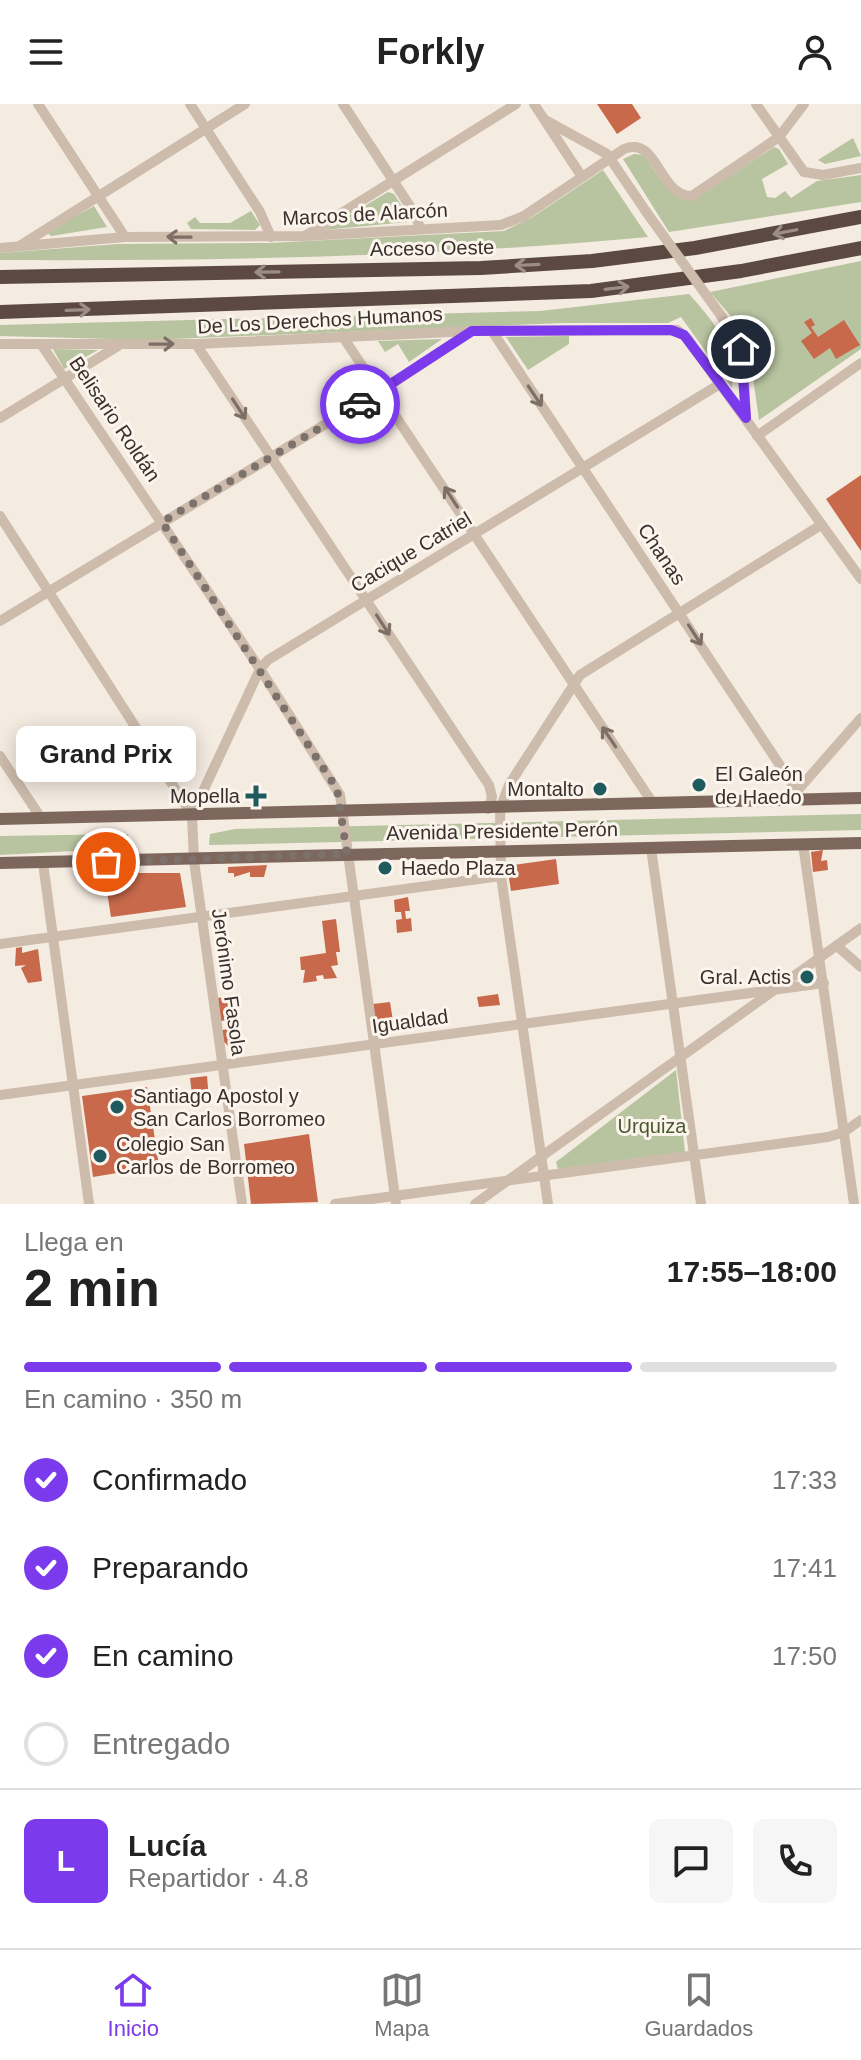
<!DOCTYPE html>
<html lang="es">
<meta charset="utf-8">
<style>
body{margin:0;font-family:Helvetica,sans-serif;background:#f6f6f6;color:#222;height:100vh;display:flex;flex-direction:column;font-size:30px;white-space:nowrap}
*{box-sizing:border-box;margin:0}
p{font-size:26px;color:#767676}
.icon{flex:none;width:44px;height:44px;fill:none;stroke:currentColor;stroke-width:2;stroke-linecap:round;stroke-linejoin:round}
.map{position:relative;height:1100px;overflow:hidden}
.sheet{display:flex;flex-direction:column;background:#fff;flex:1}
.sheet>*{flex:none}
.pin{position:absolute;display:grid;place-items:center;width:68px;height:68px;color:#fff;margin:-34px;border:4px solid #fff;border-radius:50%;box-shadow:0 2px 8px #0007}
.courier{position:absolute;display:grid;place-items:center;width:80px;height:80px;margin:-40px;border:6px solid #7c3aed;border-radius:50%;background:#fff;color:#222;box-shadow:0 2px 10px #0007}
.bubble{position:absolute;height:56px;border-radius:12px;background:#fff;box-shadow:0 4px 20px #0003;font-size:26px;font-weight:700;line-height:56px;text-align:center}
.headline em{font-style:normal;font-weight:700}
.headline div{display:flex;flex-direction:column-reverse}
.headline{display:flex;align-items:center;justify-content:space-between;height:136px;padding:0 24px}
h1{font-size:52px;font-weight:700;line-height:60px}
.bar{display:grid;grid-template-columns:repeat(4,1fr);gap:12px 8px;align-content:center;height:96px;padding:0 24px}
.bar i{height:10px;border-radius:6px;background:#e0e0e0}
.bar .current{background:#7c3aed}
.bar p{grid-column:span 4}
.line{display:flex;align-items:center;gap:20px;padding:0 24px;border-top:2px solid #e0e0e0}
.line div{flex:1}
.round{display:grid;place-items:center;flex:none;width:84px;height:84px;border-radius:12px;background:#f6f6f6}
ol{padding:0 24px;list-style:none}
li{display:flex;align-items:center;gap:24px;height:88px}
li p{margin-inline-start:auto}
li .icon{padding:8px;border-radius:50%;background:#7c3aed;color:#fff;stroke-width:4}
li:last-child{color:#767676}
li i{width:44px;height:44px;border:4px solid #e0e0e0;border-radius:50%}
header{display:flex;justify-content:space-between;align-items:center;height:104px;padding:0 24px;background:#fff;font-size:36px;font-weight:700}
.dock{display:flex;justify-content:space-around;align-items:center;height:112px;border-top:2px solid #e0e0e0;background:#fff;font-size:22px;color:#767676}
.dock a{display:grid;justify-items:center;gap:4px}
.dock .current{color:#7c3aed}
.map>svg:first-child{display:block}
</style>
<header><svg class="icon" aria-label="menu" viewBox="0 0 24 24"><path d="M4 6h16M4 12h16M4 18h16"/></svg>Forkly<svg class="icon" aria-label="person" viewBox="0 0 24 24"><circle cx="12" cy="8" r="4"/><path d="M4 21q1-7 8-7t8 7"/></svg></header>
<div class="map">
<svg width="861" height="1100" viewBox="0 0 861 1100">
<rect width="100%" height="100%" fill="#f4ebe1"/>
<g fill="#b8c4a0">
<polygon points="853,34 861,52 825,60 818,56"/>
<path d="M774,43l5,2 9,15 -26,15 5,18 8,1 10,-7 6,7 26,-17 44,-6v27l-192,30 -46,-73 11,-5 10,1c14,20 23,42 48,46z"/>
<path d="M603,66l45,67c-214,20 -432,24 -648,23v-7l118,-9 150,-1 236,-12 27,-13z"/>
<polygon points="388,88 394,90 409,113 407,118 324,126"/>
<polygon points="94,102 107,123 51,132 47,128"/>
<polygon points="251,107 260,121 255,126 191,125 187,119 195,113 200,119 230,119"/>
<polygon points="861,157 861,245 759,316 747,231 710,188"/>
<path d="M689,190c26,29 47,54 43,94l-51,-71 -13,6h-105l-415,17 -148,-4v-11l540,-14z"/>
<polygon points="569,232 569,240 528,266 506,233"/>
<polygon points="442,235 409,258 398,240 385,248 378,237"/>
<polygon points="53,245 98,246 64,265"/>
<polygon points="861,710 861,726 209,741 210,730 235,725"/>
<polygon points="128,730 129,744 0,751 0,732"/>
<polygon points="676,966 685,1048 558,1065 556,1058"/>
</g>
<g fill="#c8694b">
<polygon points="597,0 632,0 641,14 617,30"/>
<polygon points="811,214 815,221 811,223 818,233 844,216 860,241 836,255 830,244 814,255 801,237 812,229 804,218"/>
<polygon points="861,371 861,447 826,395"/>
<polygon points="823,746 821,757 827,756 828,766 813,768 811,748"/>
<polygon points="556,755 559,780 511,787 507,762"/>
<polygon points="267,761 264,773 250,773 250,768 234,773 234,769 228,769 228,763"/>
<polygon points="104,769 180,769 186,803 111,813"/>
<polygon points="408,793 410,807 405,807 406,815 411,814 412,827 397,829 396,816 402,815 401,808 395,808 394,796"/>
<polygon points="336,815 340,848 336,848 338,861 331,862 337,874 324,875 323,871 316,872 317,877 303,879 305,866 301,866 300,853 326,849 322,817"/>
<polygon points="22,843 22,849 38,845 42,877 28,879 21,864 26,861 15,862 16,844"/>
<polygon points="498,890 500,901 479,903 477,893"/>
<polygon points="234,891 241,944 233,946 224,938 222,926 229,925 227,916 221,917 218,894"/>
<polygon points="390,898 394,923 381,925 375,920 373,900"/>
<polygon points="207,972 209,996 193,998 190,974"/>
<polygon points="147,983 159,1062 93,1073 82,992"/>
<polygon points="309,1030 318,1098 251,1100 244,1040"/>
</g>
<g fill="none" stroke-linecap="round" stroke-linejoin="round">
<g stroke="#cdbbac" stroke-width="10">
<polyline points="38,0 125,133"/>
<polyline points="190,0 260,108 271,133"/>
<polyline points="343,0 415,110 420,124"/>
<polyline points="534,0 582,73"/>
<polyline points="756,0 804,68 823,71 861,64"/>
<polyline points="545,16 607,50 647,109"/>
<polyline points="305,132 516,0"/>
<polyline points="21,141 245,0"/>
<path d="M0,144l125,-11 180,-1 196,-11 23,-9 100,-67c34,-14 35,48 68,47l87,-59 25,-33"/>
<polyline points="722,213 743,255 746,314"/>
<polyline points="492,227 797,687 798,694"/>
<polyline points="343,233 652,698"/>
<polyline points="0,240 196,240 472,227 677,226 687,234 861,475"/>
<polyline points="41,240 260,565 340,691 396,1100"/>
<polyline points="196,240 489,681 492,693 488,705"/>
<polyline points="0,314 118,242"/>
<polyline points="757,332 861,259"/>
<polyline points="0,412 192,711"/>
<polyline points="0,517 382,286 472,227"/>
<polyline points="0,652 41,714"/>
<polyline points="797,687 861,614"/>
<polyline points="803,740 854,1100"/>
<polyline points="651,744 701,1100"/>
<polyline points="43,759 89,1100"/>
<polyline points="0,840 501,772"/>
<polyline points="837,842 861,863"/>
<polyline points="0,991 824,879"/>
<polyline points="242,1100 194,757 192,711 260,565 268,556 720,280"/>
<polyline points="335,1100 828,1033 844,1028 861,1016"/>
<polyline points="475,1100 861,824"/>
<polyline points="548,1100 501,772 500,705 509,681 580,571 821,421"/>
</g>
<g stroke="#7d675c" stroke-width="12">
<polyline points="0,715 861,694"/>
<polyline points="0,759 861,739"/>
</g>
<g stroke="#5c4a42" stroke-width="14">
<polyline points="0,173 481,164 592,157 695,144 861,113"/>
<polyline points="0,208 591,187 741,167 861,144"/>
</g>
<polyline stroke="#cdbbac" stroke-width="10" points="647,109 722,213"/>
</g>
<defs><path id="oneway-shaft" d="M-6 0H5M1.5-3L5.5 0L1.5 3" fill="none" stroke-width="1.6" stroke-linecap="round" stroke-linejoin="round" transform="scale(2)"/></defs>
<g stroke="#9c8e87">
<use href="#oneway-shaft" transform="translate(785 128) rotate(169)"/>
<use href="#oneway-shaft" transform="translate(527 161) rotate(177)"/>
<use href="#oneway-shaft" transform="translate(267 168) rotate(179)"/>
<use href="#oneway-shaft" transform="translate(617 184) rotate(-7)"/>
<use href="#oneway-shaft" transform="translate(78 206) rotate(-2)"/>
</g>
<g stroke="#7d6f65">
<use href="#oneway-shaft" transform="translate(179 133) rotate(-179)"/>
<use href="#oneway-shaft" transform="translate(162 240) rotate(-1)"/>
<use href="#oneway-shaft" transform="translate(535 292) rotate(56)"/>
<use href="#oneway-shaft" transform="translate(239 305) rotate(57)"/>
<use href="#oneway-shaft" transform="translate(451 393) rotate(-123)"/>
<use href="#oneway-shaft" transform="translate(383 521) rotate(57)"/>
<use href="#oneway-shaft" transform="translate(695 531) rotate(57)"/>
<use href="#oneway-shaft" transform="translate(609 633) rotate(-124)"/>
</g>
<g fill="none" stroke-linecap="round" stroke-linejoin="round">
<polyline stroke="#7c716b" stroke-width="8" stroke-dasharray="0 14.4" points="106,758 347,750 337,685 162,418 360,300"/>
<polyline stroke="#7c3aed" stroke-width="10" points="360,300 472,227 671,226 684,231 746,314 741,245"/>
</g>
<g fill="#1f5a5e" stroke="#fbf5ee" stroke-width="3">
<circle cx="699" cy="681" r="8"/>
<circle cx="600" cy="685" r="8"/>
<path d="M252 680h8v8h8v8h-8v8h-8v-8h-8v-8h8z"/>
<circle cx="385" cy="764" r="8"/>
<circle cx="807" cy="873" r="8"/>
<circle cx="117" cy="1003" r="8"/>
<circle cx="100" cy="1052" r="8"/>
</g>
<g text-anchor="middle" stroke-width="6" stroke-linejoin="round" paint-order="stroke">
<g font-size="20" fill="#3b302b" stroke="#fbf5ee">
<text transform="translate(365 110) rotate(-3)" y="7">Marcos de Alarcón</text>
<text transform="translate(432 144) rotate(-1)" y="7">Acceso Oeste</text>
<text transform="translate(320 216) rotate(-3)" y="7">De Los Derechos Humanos</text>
<text transform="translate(115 315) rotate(56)" y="7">Belisario Roldán</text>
<text transform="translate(411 448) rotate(-31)" y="7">Cacique Catriel</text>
<text transform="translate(662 450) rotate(56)" y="7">Chanas</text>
<text transform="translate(502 727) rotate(-1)" y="7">Avenida Presidente Perón</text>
<text transform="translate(229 878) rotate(82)" y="7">Jerónimo Fasola</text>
<text transform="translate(410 917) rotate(-8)" y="7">Igualdad</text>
</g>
<g font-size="20" fill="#3b302b" stroke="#fbf5ee" text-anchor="start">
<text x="715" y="677">El Galeón<tspan x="715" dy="23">de Haedo</tspan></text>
<text x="584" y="692" text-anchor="end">Montalto</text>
<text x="240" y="699" text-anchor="end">Mopella</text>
<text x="401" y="771">Haedo Plaza</text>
<text x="791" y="880" text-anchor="end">Gral. Actis</text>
<text x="133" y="999">Santiago Apostol y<tspan x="133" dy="23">San Carlos Borromeo</tspan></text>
<text x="116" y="1047">Colegio San<tspan x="116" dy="23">Carlos de Borromeo</tspan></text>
</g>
<g font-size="20" fill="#4a5a2e" stroke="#fbf5ee">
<text x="652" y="1029">Urquiza</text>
</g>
</g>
</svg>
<div class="pin" style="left:106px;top:758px;background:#ea580c"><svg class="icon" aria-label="bag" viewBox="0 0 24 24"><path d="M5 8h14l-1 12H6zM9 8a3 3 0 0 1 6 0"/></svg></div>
<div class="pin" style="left:741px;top:245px;background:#1f2937"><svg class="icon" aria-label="home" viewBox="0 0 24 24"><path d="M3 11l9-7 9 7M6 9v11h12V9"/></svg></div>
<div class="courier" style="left:360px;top:300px"><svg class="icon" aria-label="car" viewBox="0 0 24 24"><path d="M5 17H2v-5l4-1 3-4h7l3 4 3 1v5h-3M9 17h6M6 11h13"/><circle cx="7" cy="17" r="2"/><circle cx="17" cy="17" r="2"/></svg></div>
<div class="bubble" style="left:16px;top:622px;width:180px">Grand Prix</div>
</div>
<section class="sheet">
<div class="headline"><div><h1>2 min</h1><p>Llega en</p></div><em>17:55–18:00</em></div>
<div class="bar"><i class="current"></i><i class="current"></i><i class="current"></i><i></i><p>En camino · 350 m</p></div>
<ol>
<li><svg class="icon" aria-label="check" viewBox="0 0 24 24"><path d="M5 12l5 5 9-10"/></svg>Confirmado<p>17:33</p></li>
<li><svg class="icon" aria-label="check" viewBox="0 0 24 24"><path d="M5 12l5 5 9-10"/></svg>Preparando<p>17:41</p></li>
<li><svg class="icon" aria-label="check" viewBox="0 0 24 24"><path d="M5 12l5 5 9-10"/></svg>En camino<p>17:50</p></li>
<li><i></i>Entregado</li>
</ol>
<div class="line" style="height:144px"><b class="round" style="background:#7c3aed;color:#fff">L</b><div><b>Lucía</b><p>Repartidor · 4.8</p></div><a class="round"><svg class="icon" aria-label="chat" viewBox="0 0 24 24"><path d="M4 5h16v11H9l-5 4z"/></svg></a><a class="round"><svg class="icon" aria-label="phone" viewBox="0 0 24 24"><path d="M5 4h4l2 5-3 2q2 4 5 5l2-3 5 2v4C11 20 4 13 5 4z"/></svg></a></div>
</section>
<nav class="dock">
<a class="current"><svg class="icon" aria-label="home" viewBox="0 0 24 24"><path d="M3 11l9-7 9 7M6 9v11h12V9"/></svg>Inicio</a>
<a><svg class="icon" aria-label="map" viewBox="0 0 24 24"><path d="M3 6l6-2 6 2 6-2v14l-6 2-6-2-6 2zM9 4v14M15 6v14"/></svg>Mapa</a>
<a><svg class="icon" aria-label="saved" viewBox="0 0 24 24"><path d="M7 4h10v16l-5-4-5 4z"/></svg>Guardados</a>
</nav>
